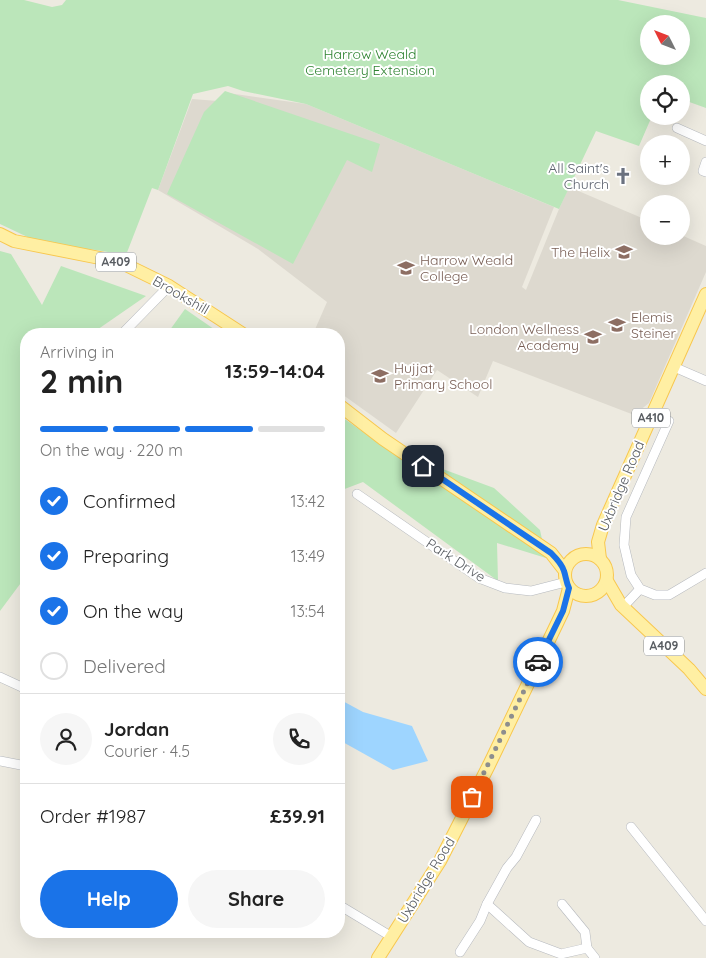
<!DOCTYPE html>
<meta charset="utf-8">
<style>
body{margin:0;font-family:Quicksand,sans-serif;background:#f6f6f6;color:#222;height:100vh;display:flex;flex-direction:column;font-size:19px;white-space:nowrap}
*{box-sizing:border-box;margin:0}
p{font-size:16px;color:#767676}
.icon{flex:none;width:28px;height:28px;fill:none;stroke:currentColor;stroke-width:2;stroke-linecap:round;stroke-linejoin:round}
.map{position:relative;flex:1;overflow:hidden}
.details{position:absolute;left:20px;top:328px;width:325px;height:610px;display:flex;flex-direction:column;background:#fff;border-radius:20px;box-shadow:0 5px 20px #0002}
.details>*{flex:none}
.needle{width:32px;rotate:312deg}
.fabs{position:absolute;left:640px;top:15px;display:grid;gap:10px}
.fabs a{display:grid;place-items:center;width:50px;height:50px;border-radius:50%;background:#fff;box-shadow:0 5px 20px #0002;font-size:25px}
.pin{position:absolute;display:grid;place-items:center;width:42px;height:42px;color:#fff;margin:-21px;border-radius:10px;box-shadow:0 2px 8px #0006}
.courier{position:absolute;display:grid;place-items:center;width:50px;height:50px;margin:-25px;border:4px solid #1a73e8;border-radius:50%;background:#fff;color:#222;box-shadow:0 1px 6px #0007}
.overview em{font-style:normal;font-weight:800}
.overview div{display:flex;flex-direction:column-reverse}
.overview{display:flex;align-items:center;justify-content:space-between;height:85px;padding:0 20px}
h1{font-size:32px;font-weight:800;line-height:38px}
.bar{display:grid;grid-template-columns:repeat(4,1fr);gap:8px 5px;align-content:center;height:60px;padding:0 20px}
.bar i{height:6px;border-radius:4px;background:#e0e0e0}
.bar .selected{background:#1a73e8}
.bar p{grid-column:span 4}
.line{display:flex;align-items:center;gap:12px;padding:0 20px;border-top:1px solid #e0e0e0}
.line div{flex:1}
.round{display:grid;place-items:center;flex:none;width:52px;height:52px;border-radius:26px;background:#f6f6f6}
ol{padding:0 20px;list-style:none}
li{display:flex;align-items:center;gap:15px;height:55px}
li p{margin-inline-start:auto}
li .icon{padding:5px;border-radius:50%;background:#1a73e8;color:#fff;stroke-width:4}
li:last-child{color:#767676}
li i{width:28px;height:28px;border:2px solid #e0e0e0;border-radius:50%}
.action{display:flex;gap:10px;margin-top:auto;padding:10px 20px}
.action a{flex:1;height:58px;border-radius:30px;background:#1a73e8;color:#fff;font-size:20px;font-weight:800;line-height:58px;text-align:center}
.action a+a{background:#f6f6f6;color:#222}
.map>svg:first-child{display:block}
</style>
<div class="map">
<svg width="706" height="958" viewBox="0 0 706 958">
<rect width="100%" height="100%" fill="#edeae0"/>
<polygon fill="#ddd9cf" points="228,93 306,104 554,207 522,287 526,290 559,209 569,187 649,221 649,236 681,235 706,246 706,272 649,403 639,411 642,418 493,361 478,397 437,370 396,433 339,392 339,334 313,334 327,302 258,249 158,190 192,99 218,101"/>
<g fill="#bbe6ba" fill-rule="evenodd">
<path d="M0,0h24l28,7 10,-2 4,-5h552l88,18v90l-25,-9v-15h-32v32h3l-13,30 -43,-15 -37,78 -253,-105 -63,-13 -15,-5 -35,8 -35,96 -6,-2 -26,67 -30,-5 -40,-4 -20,-5 -36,-17zM649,24h32v32h-32z"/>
<polygon points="225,91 380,144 372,172 347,160 293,264 167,194 204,112"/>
<polygon points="0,251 11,254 42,305 61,266 146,296 91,334 26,334 26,391 24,393 21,435 26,437 26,576 0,611"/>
<polygon points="185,309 221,334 167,334"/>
<polygon points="339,415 386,448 494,488 540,530 546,558 497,543 498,581 363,482 342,490 339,486"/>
</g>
<polygon fill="#9ed5ff" points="339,699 363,712 412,726 428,761 393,770 341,741 339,739"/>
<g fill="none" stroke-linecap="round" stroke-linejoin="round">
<g stroke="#b6b9be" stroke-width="10">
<g id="minor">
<polyline points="677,128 706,141"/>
<polyline points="706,162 703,171 706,172"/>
<polyline points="122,334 169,286"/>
<polyline points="674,367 706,381"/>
<polyline points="669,421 626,517 624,545 631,575 640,589 655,595 669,595 706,573"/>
<polyline points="357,494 479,578 505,588 531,591 566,582"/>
<polyline points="623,607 640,589"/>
<polyline points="0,677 26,689"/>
<polyline points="0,761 26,766"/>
<polyline points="631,827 706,921"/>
<polyline points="487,904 529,942 561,954 587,948 595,958"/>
<polyline points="562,904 585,932 587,948"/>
<polyline points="339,905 392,937"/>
<polyline points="460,952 480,921 487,904 507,868 516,857 536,820"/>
</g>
</g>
<g stroke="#f8c74e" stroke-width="14">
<g id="primary">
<polyline points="0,234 14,241 120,262 169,286 243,334"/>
<polyline points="339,405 383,439 551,553 565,571"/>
<circle cx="586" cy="575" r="21"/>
<polyline points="600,559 598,542 603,525 706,294"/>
<polyline points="607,581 621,605 689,669 706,689"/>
<polyline points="378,958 440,861 489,765 563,611 569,588"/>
</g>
</g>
<use href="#minor" stroke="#fff" stroke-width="9"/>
<use href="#primary" stroke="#ffefa3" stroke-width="12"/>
</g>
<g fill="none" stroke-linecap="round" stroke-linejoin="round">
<polyline stroke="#8d8e8e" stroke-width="5" stroke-dasharray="0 9" points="472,797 538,662"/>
<path stroke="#1a73e8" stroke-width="6" d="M423,466l128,87c5,5 11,11 13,18 2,6 2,11 5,17l-6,23 -25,51"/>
</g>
<defs>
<g id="church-bare" transform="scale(1.35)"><path d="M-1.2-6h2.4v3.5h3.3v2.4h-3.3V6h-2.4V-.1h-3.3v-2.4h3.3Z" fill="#6b7280" stroke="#fff" stroke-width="2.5" paint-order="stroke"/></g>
<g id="school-bare" transform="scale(1.35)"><path d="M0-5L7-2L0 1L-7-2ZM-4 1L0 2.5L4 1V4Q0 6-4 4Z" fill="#8d6e63" stroke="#fff" stroke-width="2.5" paint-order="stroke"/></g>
<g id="university-bare" transform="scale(1.35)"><path d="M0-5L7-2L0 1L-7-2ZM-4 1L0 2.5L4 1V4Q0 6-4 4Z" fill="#8d6e63" stroke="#fff" stroke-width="2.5" paint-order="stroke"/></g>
</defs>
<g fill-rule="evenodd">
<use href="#church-bare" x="623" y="176"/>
<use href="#school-bare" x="624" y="252"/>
<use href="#university-bare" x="406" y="268"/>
<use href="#school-bare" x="617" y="325"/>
<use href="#school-bare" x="593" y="337"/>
<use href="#school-bare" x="380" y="376"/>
</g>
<g text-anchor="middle" stroke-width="4" stroke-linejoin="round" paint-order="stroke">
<g fill="#fff" stroke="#8b8e91" stroke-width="1">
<rect x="96" y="252.5" width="40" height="19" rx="4"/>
<rect x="632" y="408.5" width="38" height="19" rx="4"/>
<rect x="644" y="636.5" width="40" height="19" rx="4"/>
</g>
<g font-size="12" font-weight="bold" fill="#595d62">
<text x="116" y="266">A409</text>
<text x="651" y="422">A410</text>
<text x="664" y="650">A409</text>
</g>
<g font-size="14" fill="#2f8332" stroke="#fff">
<text x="370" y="59">Harrow Weald<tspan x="370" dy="16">Cemetery Extension</tspan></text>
</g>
<g font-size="14" fill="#5b616d" stroke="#fff" text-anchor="end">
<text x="609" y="173">All Saint's<tspan x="609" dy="16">Church</tspan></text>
</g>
<g font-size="14" fill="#785e54" stroke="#fff" text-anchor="start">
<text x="610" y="257" text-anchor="end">The Helix</text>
<text x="420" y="265">Harrow Weald<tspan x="420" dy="16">College</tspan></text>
<text x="631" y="322">Elemis<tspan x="631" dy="16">Steiner</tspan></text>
<text x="579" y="334" text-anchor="end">London Wellness<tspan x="579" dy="16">Academy</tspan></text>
<text x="394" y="373">Hujjat<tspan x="394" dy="16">Primary School</tspan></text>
</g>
<g font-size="14" fill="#595d62" stroke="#fff">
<text transform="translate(181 295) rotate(30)" y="5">Brookshill</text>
<text transform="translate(621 486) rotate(-67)" y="5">Uxbridge Road</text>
<text transform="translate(456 560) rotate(33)" y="5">Park Drive</text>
<text transform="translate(426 880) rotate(-59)" y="5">Uxbridge Road</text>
</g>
</g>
</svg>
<div class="fabs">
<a><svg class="needle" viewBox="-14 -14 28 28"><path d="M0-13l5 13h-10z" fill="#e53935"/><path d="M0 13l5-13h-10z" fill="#767676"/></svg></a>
<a><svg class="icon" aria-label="locate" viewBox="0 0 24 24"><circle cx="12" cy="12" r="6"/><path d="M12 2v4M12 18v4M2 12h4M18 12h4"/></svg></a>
<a>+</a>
<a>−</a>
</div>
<div class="pin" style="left:472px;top:797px;background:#ea580c"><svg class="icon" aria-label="bag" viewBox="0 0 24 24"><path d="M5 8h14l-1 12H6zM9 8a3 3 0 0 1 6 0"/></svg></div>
<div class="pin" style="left:423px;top:466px;background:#1f2937"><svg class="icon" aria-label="home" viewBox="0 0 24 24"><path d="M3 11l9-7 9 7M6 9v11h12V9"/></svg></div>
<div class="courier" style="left:538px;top:662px"><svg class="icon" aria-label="car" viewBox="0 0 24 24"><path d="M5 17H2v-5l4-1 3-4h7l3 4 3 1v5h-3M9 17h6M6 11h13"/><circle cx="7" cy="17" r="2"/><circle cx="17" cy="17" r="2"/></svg></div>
<section class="details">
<div class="overview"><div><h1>2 min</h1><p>Arriving in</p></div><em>13:59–14:04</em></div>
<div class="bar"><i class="selected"></i><i class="selected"></i><i class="selected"></i><i></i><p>On the way · 220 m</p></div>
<ol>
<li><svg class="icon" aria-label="check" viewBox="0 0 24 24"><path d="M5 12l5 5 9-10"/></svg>Confirmed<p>13:42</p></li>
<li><svg class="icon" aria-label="check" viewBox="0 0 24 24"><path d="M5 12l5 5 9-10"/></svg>Preparing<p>13:49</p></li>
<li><svg class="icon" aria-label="check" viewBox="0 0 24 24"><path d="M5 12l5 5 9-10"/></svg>On the way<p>13:54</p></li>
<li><i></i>Delivered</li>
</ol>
<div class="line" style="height:90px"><a class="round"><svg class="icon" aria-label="person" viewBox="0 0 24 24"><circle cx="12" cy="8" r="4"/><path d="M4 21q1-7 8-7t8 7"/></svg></a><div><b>Jordan</b><p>Courier · 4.5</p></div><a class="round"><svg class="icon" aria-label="phone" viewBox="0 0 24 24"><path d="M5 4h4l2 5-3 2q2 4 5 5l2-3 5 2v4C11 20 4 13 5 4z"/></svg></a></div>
<div class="line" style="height:65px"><div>Order #1987</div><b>£39.91</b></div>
<div class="action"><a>Help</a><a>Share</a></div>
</section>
</div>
